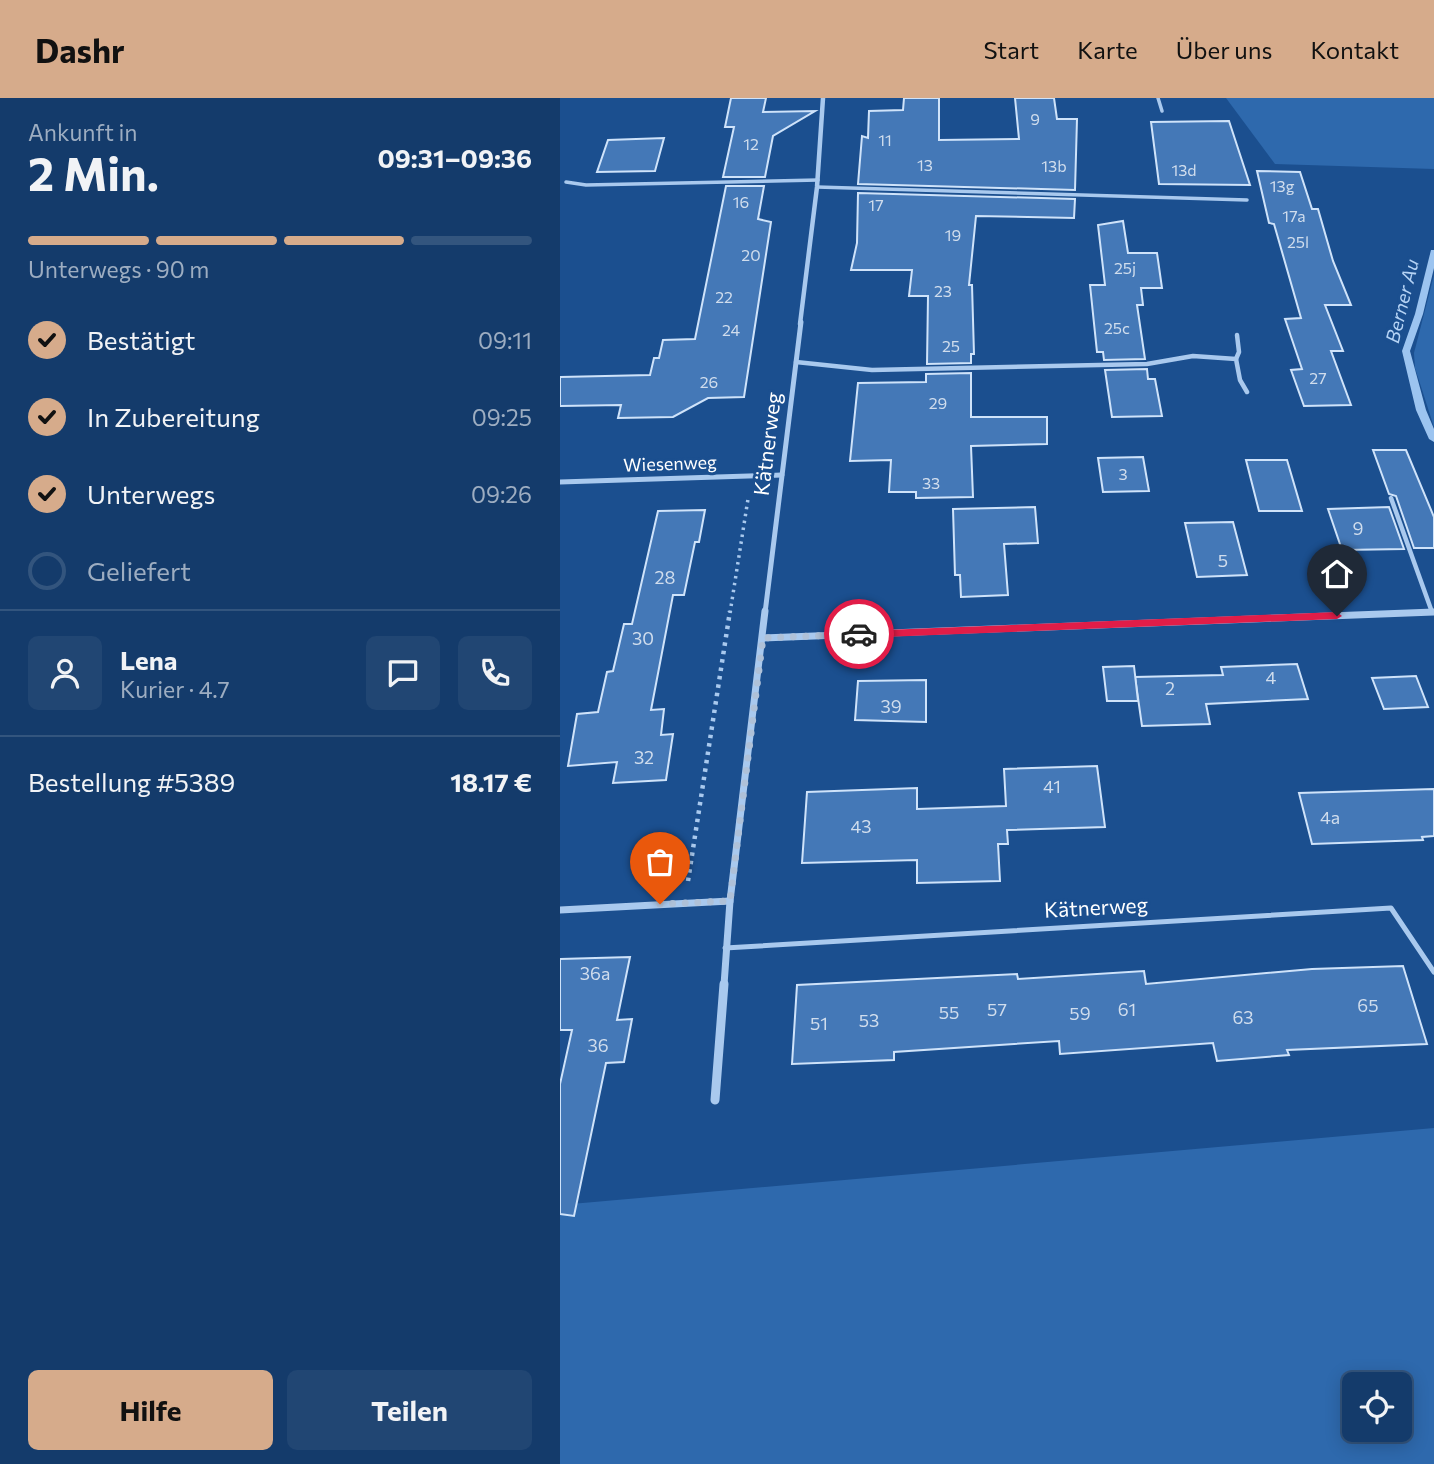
<!DOCTYPE html>
<html lang="de">
<meta charset="utf-8">
<style>
body{margin:0;font-family:Commissioner,sans-serif;background:#214673;color:#f1f3f6;height:100vh;display:flex;flex-direction:column;font-size:26px;white-space:nowrap}
*{box-sizing:border-box;margin:0}
p{font-size:23px;color:#9dadc1}
.icon{flex:none;width:38px;height:38px;fill:none;stroke:currentColor;stroke-width:2;stroke-linecap:round;stroke-linejoin:round}
.map{position:relative;flex:1;overflow:hidden}
.panel{display:flex;flex-direction:column;background:#143b6b;width:560px}
.panel>*{flex:none}
.tools{position:absolute;left:782px;top:1274px;display:grid;gap:14px}
.tools a{display:grid;place-items:center;width:70px;height:70px;border-radius:10px;background:#143b6b;box-shadow:0 4px 18px #0003,0 0 0 2px #33557e;font-size:35px}
.pin{position:absolute;display:grid;place-items:center;width:60px;height:60px;color:#fff;margin:-72px -30px;border-radius:50% 50% 50% 0;rotate:-45deg;box-shadow:0 0 7px #0007}
.pin .icon{rotate:45deg}
.courier{position:absolute;display:grid;place-items:center;width:70px;height:70px;margin:-35px;border:5px solid #e11d48;border-radius:50%;background:#fff;color:#222;box-shadow:0 2px 9px #0007}
.headline em{font-style:normal;font-weight:700}
.headline div{display:flex;flex-direction:column-reverse}
.headline{display:flex;align-items:center;justify-content:space-between;height:119px;padding:0 28px}
h1{font-size:46px;font-weight:700;line-height:52px}
.bar{display:grid;grid-template-columns:repeat(4,1fr);gap:10px 7px;align-content:center;height:84px;padding:0 28px}
.bar i{height:9px;border-radius:5px;background:#33557e}
.bar .current{background:#d6ab8b}
.bar p{grid-column:span 4}
.line{display:flex;align-items:center;gap:18px;padding:0 28px;border-top:2px solid #33557e}
.line div{flex:1}
.round{display:grid;place-items:center;flex:none;width:74px;height:74px;border-radius:10px;background:#214673}
ol{padding:0 28px;list-style:none}
li{display:flex;align-items:center;gap:21px;height:77px}
li p{margin-inline-start:auto}
li .icon{padding:7px;border-radius:50%;background:#d6ab8b;color:#111;stroke-width:4}
li:last-child{color:#9dadc1}
li i{width:38px;height:38px;border:4px solid #33557e;border-radius:50%}
.button{display:flex;gap:14px;margin-top:auto;padding:14px 28px}
.button a{flex:1;height:80px;border-radius:10px;background:#d6ab8b;color:#111;font-size:28px;font-weight:700;line-height:80px;text-align:center}
.button a+a{background:#214673;color:#f1f3f6}
header{display:flex;align-items:center;gap:42px;box-sizing:border-box;height:98px;padding:0 35px;background:#d6ab8b;color:#111}
header strong{font-size:33px}
nav{display:flex;gap:38px;margin-inline-start:auto;font-size:24px}
main{display:flex;flex:1;min-height:0}
.map>svg:first-child{display:block}
</style>
<header>
<strong>Dashr</strong>
<nav><a>Start</a><a>Karte</a><a>Über uns</a><a>Kontakt</a></nav>
</header>
<main>
<section class="panel">
<div class="headline"><div><h1>2 Min.</h1><p>Ankunft in</p></div><em>09:31–09:36</em></div>
<div class="bar"><i class="current"></i><i class="current"></i><i class="current"></i><i></i><p>Unterwegs · 90 m</p></div>
<ol>
<li><svg class="icon" aria-label="check" viewBox="0 0 24 24"><path d="M5 12l5 5 9-10"/></svg>Bestätigt<p>09:11</p></li>
<li><svg class="icon" aria-label="check" viewBox="0 0 24 24"><path d="M5 12l5 5 9-10"/></svg>In Zubereitung<p>09:25</p></li>
<li><svg class="icon" aria-label="check" viewBox="0 0 24 24"><path d="M5 12l5 5 9-10"/></svg>Unterwegs<p>09:26</p></li>
<li><i></i>Geliefert</li>
</ol>
<div class="line" style="height:126px"><a class="round"><svg class="icon" aria-label="person" viewBox="0 0 24 24"><circle cx="12" cy="8" r="4"/><path d="M4 21q1-7 8-7t8 7"/></svg></a><div><b>Lena</b><p>Kurier · 4.7</p></div><a class="round"><svg class="icon" aria-label="chat" viewBox="0 0 24 24"><path d="M4 5h16v11H9l-5 4z"/></svg></a><a class="round"><svg class="icon" aria-label="phone" viewBox="0 0 24 24"><path d="M5 4h4l2 5-3 2q2 4 5 5l2-3 5 2v4C11 20 4 13 5 4z"/></svg></a></div>
<div class="line" style="height:91px"><div>Bestellung #5389</div><b>18.17 €</b></div>
<div class="button"><a>Hilfe</a><a>Teilen</a></div>
</section>
<div class="map">
<svg width="874" height="1366" viewBox="0 0 874 1366">
<rect width="100%" height="100%" fill="#1b4f8f"/>
<g fill="#2e69ad" fill-rule="evenodd">
<polygon points="666,0 874,0 874,71 715,66"/>
<polygon points="874,177 874,329 855,270 854,255"/>
<path d="M874,1030v336h-874v-259zM794,1286h46v46h-46z"/>
</g>
<g fill="none" stroke-linecap="round" stroke-linejoin="round">
<polygon fill="#9cc4f0" fill-rule="evenodd" points="871,152 874,152 874,170 863,216 850,253 866,312 874,331 874,344 869,341 856,312 842,253 855,216"/>
</g>
<g fill="#4478b7" stroke="#cfe3fa" stroke-width="2">
<polygon points="171,0 206,0 203,14 255,13 213,38 205,79 163,79 174,29 165,29"/>
<polygon points="344,0 379,0 379,42 459,41 455,0 494,0 497,21 517,21 515,92 298,86 302,38 308,40 309,13 343,12"/>
<polygon points="669,23 690,87 599,86 591,24"/>
<polygon points="104,40 95,73 37,74 48,42"/>
<polygon points="697,73 740,74 752,111 758,111 773,163 791,207 765,207 783,253 771,253 791,307 744,308 731,272 742,271 725,221 741,220 714,126 709,125"/>
<polygon points="166,88 204,88 198,121 211,124 184,299 148,300 113,319 58,320 61,307 0,308 0,279 90,277 94,260 99,260 103,242 135,241"/>
<polygon points="298,95 515,101 514,120 416,118 409,187 412,187 414,256 411,256 411,265 367,266 368,198 349,198 352,172 291,172 297,145"/>
<polygon points="563,123 568,155 597,155 602,190 581,190 583,207 577,207 585,261 544,262 543,254 537,254 530,187 545,187 538,127"/>
<polygon points="587,271 588,281 595,281 602,318 552,319 545,272"/>
<polygon points="411,275 411,319 487,319 487,346 411,348 413,399 356,400 356,394 329,394 331,362 290,363 298,285 366,284 366,276"/>
<polygon points="813,352 846,352 874,419 874,450 854,450 836,398 829,396"/>
<polygon points="583,359 589,393 543,394 538,360"/>
<polygon points="686,362 727,362 742,413 699,413"/>
<polygon points="475,409 478,445 444,446 448,497 401,499 400,477 395,477 393,411"/>
<polygon points="829,409 844,451 782,452 768,411"/>
<polygon points="145,412 139,444 135,444 124,497 113,497 91,612 104,611 101,637 113,636 106,682 53,685 57,664 8,668 17,616 38,614 47,574 53,573 64,526 72,526 98,413"/>
<polygon points="673,424 687,477 637,479 625,425"/>
<polygon points="737,566 748,601 646,606 650,626 582,628 575,579 663,577 661,569"/>
<polygon points="574,568 578,603 547,603 543,569"/>
<polygon points="856,578 868,609 824,611 812,580"/>
<polygon points="366,582 366,624 295,622 298,583"/>
<polygon points="537,668 545,729 447,732 448,746 438,746 440,783 357,785 357,762 242,765 247,694 357,690 357,711 446,708 444,671"/>
<polygon points="874,691 874,738 862,739 863,742 752,746 739,695"/>
<polygon points="70,859 57,922 72,921 64,964 46,965 14,1118 0,1116 0,986 12,932 0,932 0,861"/>
<polygon points="843,868 867,946 727,952 729,957 657,963 653,945 500,956 499,943 334,954 334,962 232,966 237,887 457,876 458,881 584,873 586,886 752,871"/>
</g>
<g fill="none" stroke-linecap="round" stroke-linejoin="round">
<polyline stroke="#a9c9ee" stroke-width="3.5" stroke-dasharray="2.5 4.5" stroke-linecap="butt" points="170,515 188,401"/>
<polyline stroke="#a9c9ee" stroke-width="4.5" stroke-dasharray="3.5 5" stroke-linecap="butt" points="128,783 170,513"/>
<g stroke="#a9c9ee" stroke-width="3.5">
<polyline points="598,0 602,13"/>
<polyline points="6,84 26,87 258,82"/>
<polyline points="257,89 687,102"/>
</g>
<g stroke="#a9c9ee" stroke-width="4.5">
<polyline points="676,261 679,254 677,237"/>
<polyline points="236,264 312,272 587,266 633,258 676,261 680,282 687,294"/>
<polyline points="831,400 872,514"/>
</g>
<polyline stroke="#a9c9ee" stroke-width="5" points="165,850 831,810 874,874"/>
<polyline stroke="#a9c9ee" stroke-width="4.5" points="240,226 257,89 263,0"/>
<g stroke="#a9c9ee" stroke-width="5">
<polyline points="0,384 222,377"/>
<polyline points="205,515 241,224"/>
<polyline points="848,515 874,514"/>
</g>
<g stroke="#a9c9ee" stroke-width="7">
<polyline points="203,540 874,514"/>
<polyline points="0,812 170,803"/>
<polyline points="164,887 170,803 205,513"/>
</g>
<polyline stroke="#a9c9ee" stroke-width="9" points="155,1002 164,886"/>
</g>
<polygon fill="#e11d48" points="777,514 782,518 777,521 299,540 293,536 299,533"/>
<g fill="none" stroke-linecap="round" stroke-linejoin="round">
<polyline stroke="#afc1d8" stroke-width="7" stroke-dasharray="0 12.6" points="100,806 170,803 203,540 299,536"/>
</g>
<g text-anchor="middle" stroke-width="6" stroke-linejoin="round" paint-order="stroke">
<g font-size="16" fill="#d0dded">
<text x="475" y="27">9</text>
<text x="325" y="48">11</text>
<text x="191" y="52">12</text>
<text x="365" y="73">13</text>
<text x="494" y="74">13b</text>
<text x="624" y="78">13d</text>
<text x="722" y="94">13g</text>
<text x="181" y="110">16</text>
<text x="316" y="113">17</text>
<text x="734" y="124">17a</text>
<text x="393" y="143">19</text>
<text x="738" y="150">25l</text>
<text x="191" y="163">20</text>
<text x="565" y="176">25j</text>
<text x="383" y="199">23</text>
<text x="164" y="205">22</text>
<text x="557" y="236">25c</text>
<text x="171" y="238">24</text>
<text x="391" y="254">25</text>
<text x="758" y="286">27</text>
<text x="149" y="290">26</text>
<text x="378" y="311">29</text>
<text x="563" y="382">3</text>
<text x="371" y="391">33</text>
</g>
<g font-size="18" fill="#fff" stroke="#1b4f8f">
<text transform="translate(110 366) rotate(-2)" y="6">Wiesenweg</text>
</g>
<g font-size="18" fill="#d0dded">
<text x="798" y="437">9</text>
<text x="663" y="469">5</text>
<text x="105" y="486">28</text>
<text x="83" y="547">30</text>
<text x="711" y="586">4</text>
<text x="610" y="597">2</text>
<text x="331" y="615">39</text>
<text x="84" y="666">32</text>
<text x="492" y="695">41</text>
<text x="770" y="726">4a</text>
<text x="301" y="735">43</text>
<text x="35" y="882">36a</text>
<text x="808" y="914">65</text>
<text x="437" y="918">57</text>
<text x="567" y="918">61</text>
<text x="389" y="921">55</text>
<text x="520" y="922">59</text>
<text x="683" y="926">63</text>
<text x="309" y="929">53</text>
<text x="259" y="932">51</text>
<text x="38" y="954">36</text>
</g>
<g font-size="19" font-style="italic" fill="#b5d3f5" stroke="#1b4f8f">
<text transform="translate(842 203) rotate(-76)" y="7">Berner Au</text>
</g>
<g font-size="21" fill="#fff" stroke="#1b4f8f">
<text transform="translate(208 346) rotate(-83)" y="7">Kätnerweg</text>
<text transform="translate(536 810) rotate(-3)" y="7">Kätnerweg</text>
</g>
</g>
</svg>
<div class="tools">
<a><svg class="icon" aria-label="locate" viewBox="0 0 24 24"><circle cx="12" cy="12" r="6"/><path d="M12 2v4M12 18v4M2 12h4M18 12h4"/></svg></a>
</div>
<div class="pin" style="left:100px;top:806px;background:#ea580c"><svg class="icon" aria-label="bag" viewBox="0 0 24 24"><path d="M5 8h14l-1 12H6zM9 8a3 3 0 0 1 6 0"/></svg></div>
<div class="pin" style="left:777px;top:518px;background:#1f2937"><svg class="icon" aria-label="home" viewBox="0 0 24 24"><path d="M3 11l9-7 9 7M6 9v11h12V9"/></svg></div>
<div class="courier" style="left:299px;top:536px"><svg class="icon" aria-label="car" viewBox="0 0 24 24"><path d="M5 17H2v-5l4-1 3-4h7l3 4 3 1v5h-3M9 17h6M6 11h13"/><circle cx="7" cy="17" r="2"/><circle cx="17" cy="17" r="2"/></svg></div>
</div>
</main>
